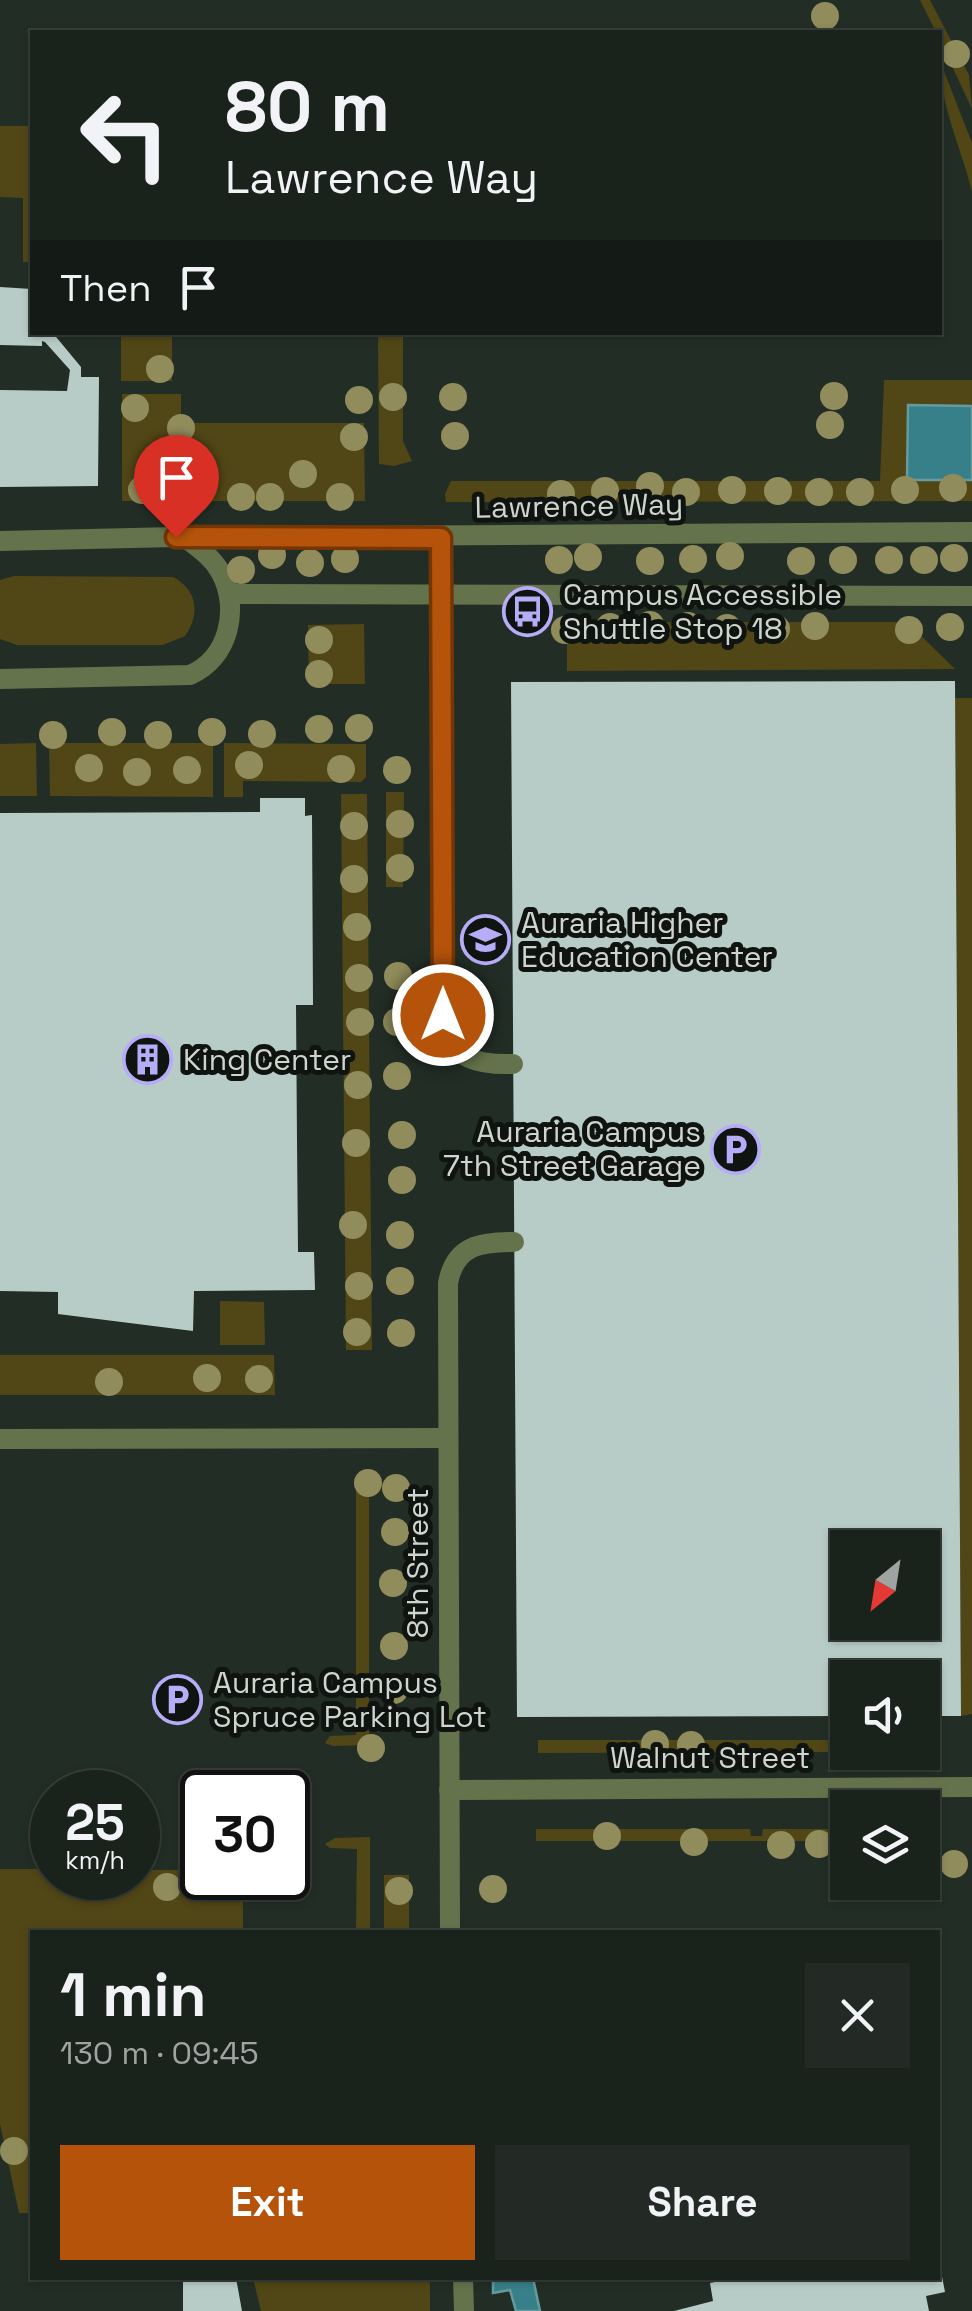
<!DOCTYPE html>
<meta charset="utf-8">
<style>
:root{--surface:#1a221c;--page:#232a25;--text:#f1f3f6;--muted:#9fa4a3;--line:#383f3b;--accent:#b45309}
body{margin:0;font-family:"Space Grotesk",sans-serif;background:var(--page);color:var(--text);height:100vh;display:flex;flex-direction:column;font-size:38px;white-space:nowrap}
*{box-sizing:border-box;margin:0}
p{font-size:32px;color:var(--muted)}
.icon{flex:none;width:55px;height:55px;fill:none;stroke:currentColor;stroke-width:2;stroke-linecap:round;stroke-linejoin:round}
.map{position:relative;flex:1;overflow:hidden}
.drawer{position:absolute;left:30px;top:1930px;width:910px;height:350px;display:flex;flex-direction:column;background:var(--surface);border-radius:0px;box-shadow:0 2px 8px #0004,0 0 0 2px var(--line)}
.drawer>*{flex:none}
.banner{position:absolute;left:30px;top:30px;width:912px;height:305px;border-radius:0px;box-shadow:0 2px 8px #0004,0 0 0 2px var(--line);background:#1a221c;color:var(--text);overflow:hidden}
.needle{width:65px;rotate:210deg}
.buttons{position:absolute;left:830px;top:1530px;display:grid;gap:20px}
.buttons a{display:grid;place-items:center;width:110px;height:110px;border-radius:0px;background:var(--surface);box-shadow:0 2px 8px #0004,0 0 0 2px var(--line);font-size:50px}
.speed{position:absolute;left:30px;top:1770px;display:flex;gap:20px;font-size:50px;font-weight:700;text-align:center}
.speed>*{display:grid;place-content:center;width:130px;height:130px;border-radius:50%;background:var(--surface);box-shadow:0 2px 8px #0004,0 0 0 2px var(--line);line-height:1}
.speed small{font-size:25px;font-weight:400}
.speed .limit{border:5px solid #111;border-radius:15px;background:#fff;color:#111}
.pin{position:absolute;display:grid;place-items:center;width:85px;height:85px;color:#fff;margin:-102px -42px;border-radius:50% 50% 50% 0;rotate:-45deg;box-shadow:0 0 10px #0007}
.pin .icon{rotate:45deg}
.me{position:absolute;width:110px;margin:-55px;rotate:0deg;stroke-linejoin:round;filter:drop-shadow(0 0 8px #0008)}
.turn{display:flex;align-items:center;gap:35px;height:210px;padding:0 30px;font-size:45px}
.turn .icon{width:130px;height:130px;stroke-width:2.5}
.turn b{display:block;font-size:70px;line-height:85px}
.then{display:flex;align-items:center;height:95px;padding:0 30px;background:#0003;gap:20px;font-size:38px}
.round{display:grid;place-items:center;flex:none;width:105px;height:105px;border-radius:0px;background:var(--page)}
.head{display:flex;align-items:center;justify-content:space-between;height:170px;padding:0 30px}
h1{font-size:60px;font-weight:800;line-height:75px}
.primary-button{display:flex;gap:20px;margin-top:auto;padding:20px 30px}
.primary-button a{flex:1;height:115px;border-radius:0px;background:var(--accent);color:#fff;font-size:40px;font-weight:800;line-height:115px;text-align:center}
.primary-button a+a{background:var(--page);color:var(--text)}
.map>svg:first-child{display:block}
</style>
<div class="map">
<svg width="972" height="2311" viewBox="0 0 972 2311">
<rect width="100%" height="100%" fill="#222e25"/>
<g fill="#514616">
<path d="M920 0H930L969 75 972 109 940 40V32H936Z"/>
<path d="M940 61 972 143V192C962 149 940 106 940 61Z"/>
<path d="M0 126H32V262H23V198L0 197Z"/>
<rect x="121" y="333" width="51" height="48"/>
<path d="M378 333H403V441L412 461 394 466 379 464Z"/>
<path d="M884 380H972V501L446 502 445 494 451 481H880Z"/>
<path d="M122 394H181V423H364L365 501H122Z"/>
<path d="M14 576 173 577C198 590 200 615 185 636L163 645H17L0 639V580Z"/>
<path d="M567 622H907L955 669 567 671Z"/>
<path d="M364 624 365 684H309L308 625Z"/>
<path d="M955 698H972V1714L961 1716Z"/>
<path d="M36 743 37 796H0V744Z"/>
<path d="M49 743H213V797L50 796Z"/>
<path d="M224 743 366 744V777L361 782 243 781V797H224Z"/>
<path d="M386 792H404L403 887H386Z"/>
<path d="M341 794H367L372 1350H346Z"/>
<path d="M220 1301 264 1302 265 1345H220Z"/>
<path d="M0 1355H274L275 1395H0Z"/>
<path d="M369 1487V1745L333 1746 325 1743 330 1736 356 1735V1488Z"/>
<path d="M538 1740H847L848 1752 538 1753Z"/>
<path d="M536 1829H750L751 1836H762L763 1829H847L848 1841H536Z"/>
<path d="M370 1837V1932H356L357 1849 330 1848 325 1844 335 1838Z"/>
<path d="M0 1869H52V1878H138V1870H202V1878H243V1932H32V2213H19L0 2124Z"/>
<rect x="384" y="1875" width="25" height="57"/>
<path d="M253 2278H430V2311H261Z"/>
</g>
<g fill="#388089" stroke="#659a9e" stroke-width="2.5">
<path d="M908 405 972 406V480H907Z"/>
<path d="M493 2278H533L540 2311H516L510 2290 493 2293Z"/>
</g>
<g fill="#b8ccc7" fill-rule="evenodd">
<path d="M0 287 32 289V332H52L81 367V377H99L98 486 0 487V390L67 391 70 370 45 342 42 341V346L0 345Z"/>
<path d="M955 681 961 1716H922V1678H848V1716L517 1717 511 682ZM848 1548H922V1622H848Z"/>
<path d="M260 798H305V816L312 815 313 1005H296L297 1142 298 1252H314L315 1290 194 1291 193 1331 58 1314V1292L0 1291V813L260 812Z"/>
<path d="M939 2261 945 2292 926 2296 929 2311H674L713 2301 710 2283 736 2278H938Z"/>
<path d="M183 2278H236L242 2311H183Z"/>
</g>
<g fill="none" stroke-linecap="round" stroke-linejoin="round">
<path stroke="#65734c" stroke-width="20" d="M463 2278 464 2311"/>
<g stroke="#65734c" stroke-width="20">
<path d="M441 538 443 1024C453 1060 479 1065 513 1064"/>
<path d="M0 541 176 537 972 532"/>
<path d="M229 594 972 596"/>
<path d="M0 679 190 675C229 658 240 609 221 573 213 558 200 549 187 539"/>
<path d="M0 1439 448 1438"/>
<path d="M449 1790 972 1787"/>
<path d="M450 1932 448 1283C455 1245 481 1242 514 1242"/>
</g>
</g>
<g fill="#918c5b">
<circle cx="825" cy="16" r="14"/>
<circle cx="956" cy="54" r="14"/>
<circle cx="160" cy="369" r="14"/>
<circle cx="834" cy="396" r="14"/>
<circle cx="393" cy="397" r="14"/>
<circle cx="453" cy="397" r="14"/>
<circle cx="359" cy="400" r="14"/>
<circle cx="135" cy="408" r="14"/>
<circle cx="830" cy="425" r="14"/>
<circle cx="181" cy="428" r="14"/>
<circle cx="455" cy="436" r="14"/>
<circle cx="354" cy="437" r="14"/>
<circle cx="303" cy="474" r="14"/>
<circle cx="650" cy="486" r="14"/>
<circle cx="953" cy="488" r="14"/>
<circle cx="142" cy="490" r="14"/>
<circle cx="732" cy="490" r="14"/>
<circle cx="905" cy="490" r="14"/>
<circle cx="605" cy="491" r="14"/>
<circle cx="778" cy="491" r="14"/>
<circle cx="686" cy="492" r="14"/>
<circle cx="819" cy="492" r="14"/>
<circle cx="860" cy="492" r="14"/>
<circle cx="561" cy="494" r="14"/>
<circle cx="190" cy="495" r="14"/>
<circle cx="241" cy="497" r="14"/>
<circle cx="270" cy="497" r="14"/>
<circle cx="340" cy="497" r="14"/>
<circle cx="272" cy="555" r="14"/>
<circle cx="730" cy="556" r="14"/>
<circle cx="588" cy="557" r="14"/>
<circle cx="954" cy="558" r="14"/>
<circle cx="345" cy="559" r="14"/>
<circle cx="693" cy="559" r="14"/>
<circle cx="559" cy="560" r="14"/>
<circle cx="843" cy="560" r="14"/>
<circle cx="889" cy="560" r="14"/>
<circle cx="924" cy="560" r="14"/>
<circle cx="650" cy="561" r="14"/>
<circle cx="801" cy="561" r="14"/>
<circle cx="310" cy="563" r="14"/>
<circle cx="241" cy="570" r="14"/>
<circle cx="650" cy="625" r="14"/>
<circle cx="688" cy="626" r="14"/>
<circle cx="815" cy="626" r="14"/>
<circle cx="610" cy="627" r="14"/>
<circle cx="950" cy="627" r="14"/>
<circle cx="727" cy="628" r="14"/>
<circle cx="776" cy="629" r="14"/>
<circle cx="565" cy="630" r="14"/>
<circle cx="909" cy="630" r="14"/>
<circle cx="319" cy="640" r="14"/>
<circle cx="319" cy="674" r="14"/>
<circle cx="359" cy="728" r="14"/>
<circle cx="319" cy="729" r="14"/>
<circle cx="112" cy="732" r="14"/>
<circle cx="212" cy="732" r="14"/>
<circle cx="262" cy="734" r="14"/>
<circle cx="53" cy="735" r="14"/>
<circle cx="158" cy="735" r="14"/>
<circle cx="249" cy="765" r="14"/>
<circle cx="89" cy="768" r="14"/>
<circle cx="341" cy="769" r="14"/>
<circle cx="187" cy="770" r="14"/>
<circle cx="397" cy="770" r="14"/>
<circle cx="137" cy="772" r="14"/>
<circle cx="400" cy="824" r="14"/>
<circle cx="354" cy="826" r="14"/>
<circle cx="400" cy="868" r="14"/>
<circle cx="354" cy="879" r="14"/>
<circle cx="357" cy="927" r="14"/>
<circle cx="398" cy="976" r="14"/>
<circle cx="359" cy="978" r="14"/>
<circle cx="360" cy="1022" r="14"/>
<circle cx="397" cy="1022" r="14"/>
<circle cx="397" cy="1076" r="14"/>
<circle cx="358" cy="1085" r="14"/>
<circle cx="402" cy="1135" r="14"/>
<circle cx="356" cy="1143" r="14"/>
<circle cx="402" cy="1180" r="14"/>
<circle cx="353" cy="1225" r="14"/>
<circle cx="400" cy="1235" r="14"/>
<circle cx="400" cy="1281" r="14"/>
<circle cx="359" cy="1286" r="14"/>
<circle cx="357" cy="1332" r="14"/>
<circle cx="401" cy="1333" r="14"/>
<circle cx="207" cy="1378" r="14"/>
<circle cx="259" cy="1379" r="14"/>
<circle cx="109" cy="1382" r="14"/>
<circle cx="368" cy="1483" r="14"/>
<circle cx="396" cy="1488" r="14"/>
<circle cx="395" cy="1532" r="14"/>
<circle cx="393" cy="1583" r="14"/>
<circle cx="394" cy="1646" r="14"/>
<circle cx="394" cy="1690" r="14"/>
<circle cx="655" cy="1744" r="14"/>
<circle cx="691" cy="1745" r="14"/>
<circle cx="371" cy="1748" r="14"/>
<circle cx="607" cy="1836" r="14"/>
<circle cx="694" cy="1842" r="14"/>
<circle cx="819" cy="1844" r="14"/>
<circle cx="781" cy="1845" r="14"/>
<circle cx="954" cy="1864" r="14"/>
<circle cx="167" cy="1887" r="14"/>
<circle cx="493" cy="1889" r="14"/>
<circle cx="399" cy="1891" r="14"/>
<circle cx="14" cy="2151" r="14"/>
</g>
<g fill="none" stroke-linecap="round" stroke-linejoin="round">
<defs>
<path id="route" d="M176 537 441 538 443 1015"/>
</defs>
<use href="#route" stroke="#753606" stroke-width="25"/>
<use href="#route" stroke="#b45309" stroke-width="18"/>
</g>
<defs>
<symbol id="bus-ring" viewBox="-11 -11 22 22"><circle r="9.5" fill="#0f1410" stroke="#b6acf8" stroke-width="1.5"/><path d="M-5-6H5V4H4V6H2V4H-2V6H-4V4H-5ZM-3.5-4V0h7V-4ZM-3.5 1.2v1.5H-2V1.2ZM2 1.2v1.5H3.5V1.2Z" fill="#b6acf8"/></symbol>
<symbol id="university-ring" viewBox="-11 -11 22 22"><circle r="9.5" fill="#0f1410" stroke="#b6acf8" stroke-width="1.5"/><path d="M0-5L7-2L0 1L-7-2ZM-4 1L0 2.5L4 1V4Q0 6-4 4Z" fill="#b6acf8"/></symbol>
<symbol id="building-ring" viewBox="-11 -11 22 22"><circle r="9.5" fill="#0f1410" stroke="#b6acf8" stroke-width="1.5"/><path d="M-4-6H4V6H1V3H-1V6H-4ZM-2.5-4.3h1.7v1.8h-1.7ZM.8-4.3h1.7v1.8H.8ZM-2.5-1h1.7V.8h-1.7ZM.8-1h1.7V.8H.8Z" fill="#b6acf8"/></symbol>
<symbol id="parking-ring" viewBox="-11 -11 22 22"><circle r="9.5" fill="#0f1410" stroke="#b6acf8" stroke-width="1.5"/><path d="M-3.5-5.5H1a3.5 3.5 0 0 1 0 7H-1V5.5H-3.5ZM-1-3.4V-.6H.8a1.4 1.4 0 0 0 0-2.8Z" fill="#b6acf8"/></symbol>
</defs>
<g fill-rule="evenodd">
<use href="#bus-ring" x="500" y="584" width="55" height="55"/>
<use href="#university-ring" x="458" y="912" width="55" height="55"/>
<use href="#building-ring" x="120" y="1032" width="55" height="55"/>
<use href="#parking-ring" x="708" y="1122" width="55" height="55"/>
<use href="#parking-ring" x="150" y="1672" width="55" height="55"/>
</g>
<g text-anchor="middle" stroke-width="10" stroke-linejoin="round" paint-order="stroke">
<g font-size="30" fill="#ced5cf" stroke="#0f1410">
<text transform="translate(579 506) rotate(-1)" y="10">Lawrence Way</text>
<text transform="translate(418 1563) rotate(-90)" y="10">8th Street</text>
<text x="710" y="1768">Walnut Street</text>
</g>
<g font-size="30" fill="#ced5cf" stroke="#0f1410" text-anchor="start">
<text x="563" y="605">Campus Accessible<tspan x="563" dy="34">Shuttle Stop 18</tspan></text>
<text x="521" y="933">Auraria Higher<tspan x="521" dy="34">Education Center</tspan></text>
<text x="183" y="1070">King Center</text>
<text x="701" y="1142" text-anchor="end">Auraria Campus<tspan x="701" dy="34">7th Street Garage</tspan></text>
<text x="213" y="1693">Auraria Campus<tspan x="213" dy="34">Spruce Parking Lot</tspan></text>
</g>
</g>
</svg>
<div class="buttons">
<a><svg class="needle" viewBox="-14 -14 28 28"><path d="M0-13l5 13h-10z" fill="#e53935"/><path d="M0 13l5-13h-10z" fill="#9fa4a3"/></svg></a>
<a><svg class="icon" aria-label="sound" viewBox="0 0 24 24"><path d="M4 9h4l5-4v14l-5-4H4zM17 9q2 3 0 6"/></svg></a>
<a><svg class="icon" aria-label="layers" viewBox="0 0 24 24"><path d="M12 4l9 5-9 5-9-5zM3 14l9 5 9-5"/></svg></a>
</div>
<div class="speed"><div>25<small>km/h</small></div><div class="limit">30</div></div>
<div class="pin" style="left:176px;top:537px;background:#d93025"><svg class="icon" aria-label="arrive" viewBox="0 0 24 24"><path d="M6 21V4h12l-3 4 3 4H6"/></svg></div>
<svg class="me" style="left:443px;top:1015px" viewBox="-20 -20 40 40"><circle r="17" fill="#b45309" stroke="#fff" stroke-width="3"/><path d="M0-11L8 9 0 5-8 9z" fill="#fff"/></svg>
<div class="banner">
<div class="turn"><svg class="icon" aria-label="left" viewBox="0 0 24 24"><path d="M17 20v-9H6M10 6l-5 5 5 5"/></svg><div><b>80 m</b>Lawrence Way</div></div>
<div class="then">Then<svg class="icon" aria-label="arrive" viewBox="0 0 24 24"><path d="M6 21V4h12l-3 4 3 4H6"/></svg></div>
</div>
<section class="drawer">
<div class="head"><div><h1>1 min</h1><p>130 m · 09:45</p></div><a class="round"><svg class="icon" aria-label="close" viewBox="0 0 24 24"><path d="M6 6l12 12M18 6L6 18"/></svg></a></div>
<div class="primary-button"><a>Exit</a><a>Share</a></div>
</section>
</div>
